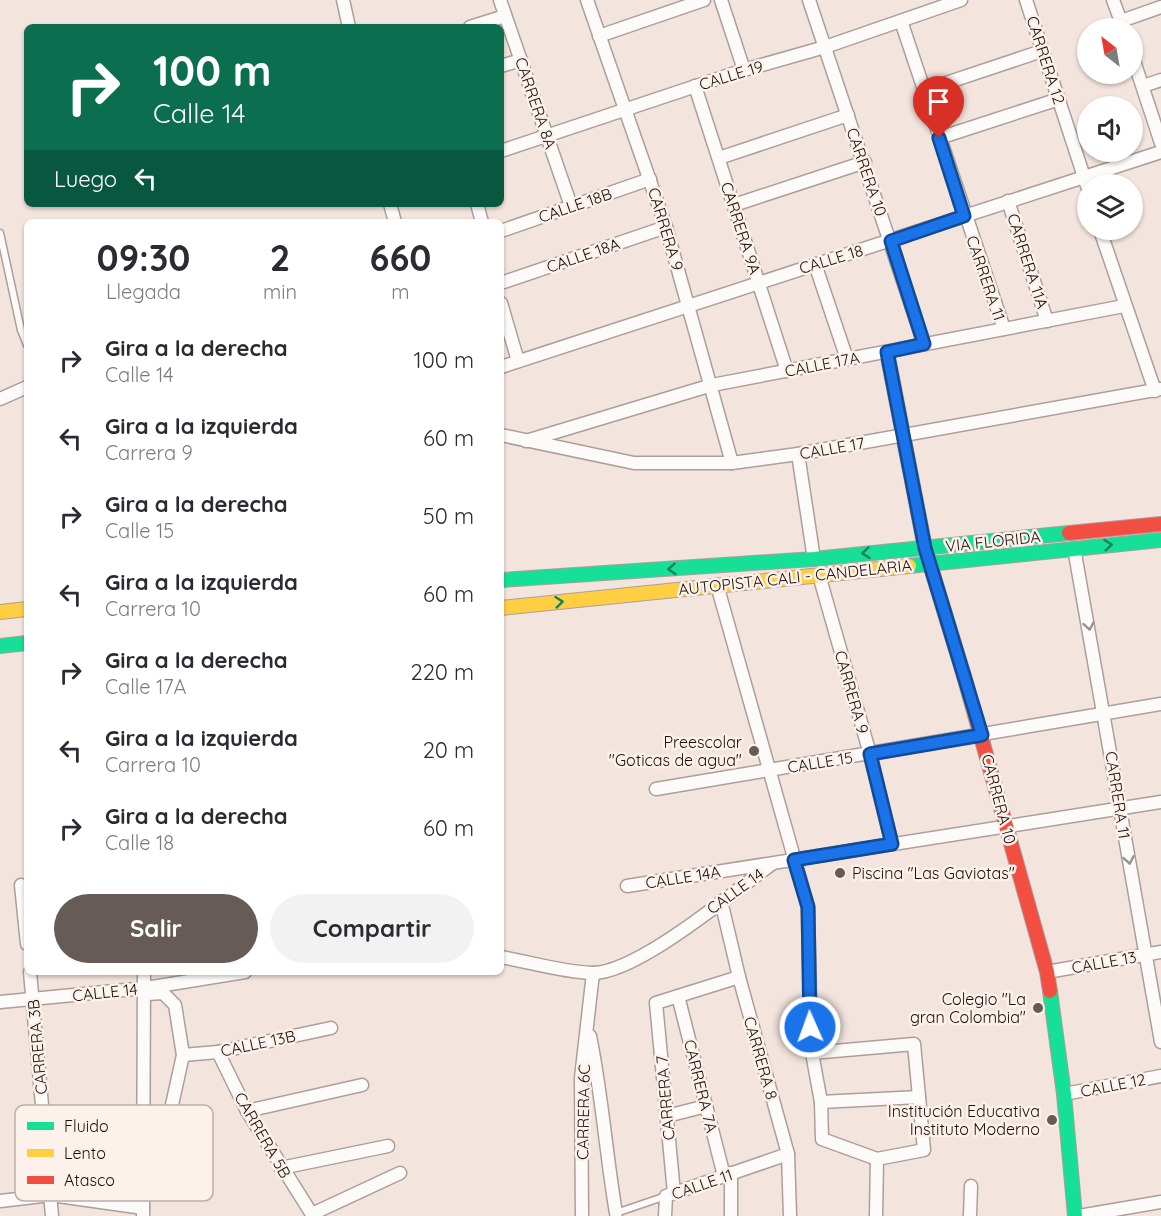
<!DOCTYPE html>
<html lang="es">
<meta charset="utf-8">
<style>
:root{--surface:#fff;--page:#f2f2f3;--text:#2b2b33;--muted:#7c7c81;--accent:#665b56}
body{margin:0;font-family:Quicksand,sans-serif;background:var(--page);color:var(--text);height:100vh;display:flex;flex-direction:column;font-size:22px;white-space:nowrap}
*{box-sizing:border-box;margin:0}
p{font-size:20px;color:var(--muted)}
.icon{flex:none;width:33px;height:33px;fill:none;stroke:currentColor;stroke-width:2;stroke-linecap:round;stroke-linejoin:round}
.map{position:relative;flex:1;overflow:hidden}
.panel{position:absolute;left:24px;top:219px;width:480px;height:756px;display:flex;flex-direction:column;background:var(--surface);border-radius:9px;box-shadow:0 2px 4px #0004}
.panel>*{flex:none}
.top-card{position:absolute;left:24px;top:24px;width:480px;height:183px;border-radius:9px;box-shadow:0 2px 4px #0004;background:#0b6e4f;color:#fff;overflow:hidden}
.needle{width:39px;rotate:329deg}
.buttons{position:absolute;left:1077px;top:18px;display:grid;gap:12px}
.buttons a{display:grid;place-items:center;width:66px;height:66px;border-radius:50%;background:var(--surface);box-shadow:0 2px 4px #0004;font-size:30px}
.pin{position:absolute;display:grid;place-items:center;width:51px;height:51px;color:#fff;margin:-62px -26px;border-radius:50% 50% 50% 0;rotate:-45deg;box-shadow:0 0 6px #0007}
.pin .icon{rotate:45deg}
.me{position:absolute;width:66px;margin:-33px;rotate:358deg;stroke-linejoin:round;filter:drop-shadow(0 0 4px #0008)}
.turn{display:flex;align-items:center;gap:21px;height:126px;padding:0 30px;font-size:27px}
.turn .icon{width:78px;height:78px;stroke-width:2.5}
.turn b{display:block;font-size:42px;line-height:51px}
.then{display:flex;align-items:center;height:57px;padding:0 30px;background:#0003;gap:12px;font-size:22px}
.eta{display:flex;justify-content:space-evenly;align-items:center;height:102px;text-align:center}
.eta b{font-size:36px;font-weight:700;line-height:42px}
.action{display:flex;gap:12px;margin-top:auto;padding:12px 30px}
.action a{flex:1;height:69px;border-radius:36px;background:var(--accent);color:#fff;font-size:24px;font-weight:700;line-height:69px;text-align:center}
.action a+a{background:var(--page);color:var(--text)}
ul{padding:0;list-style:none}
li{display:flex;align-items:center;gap:18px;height:78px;padding:0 30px}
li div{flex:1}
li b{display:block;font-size:22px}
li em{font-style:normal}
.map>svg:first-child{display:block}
</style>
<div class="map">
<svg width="1161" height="1216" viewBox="0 0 1161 1216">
<rect width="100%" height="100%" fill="#f3e4dd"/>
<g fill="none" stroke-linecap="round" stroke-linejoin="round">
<defs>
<g id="lane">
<path d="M0 233 21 330 27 345"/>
<path d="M616 1213 666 1196"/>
</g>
<g id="street">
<path d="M343 0 349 27"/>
<path d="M500 0 571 206"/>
<path d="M587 0 666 227 732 463"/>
<path d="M721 0 744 70"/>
<path d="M809 0 924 344"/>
<path d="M1026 0 1088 189"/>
<path d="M1113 0 1123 27"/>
<path d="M901 21 1004 329"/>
<path d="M1121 21 1161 7"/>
<path d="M470 27 505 16"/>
<path d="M599 36 704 0"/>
<path d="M1132 55 1161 143"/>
<path d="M501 66 521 60"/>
<path d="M695 86 787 371"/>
<path d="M1143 86 1161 80"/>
<path d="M925 90 1042 51"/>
<path d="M939 138 1059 99"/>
<path d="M501 151 744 70 825 47 961 0"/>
<path d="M719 158 848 115"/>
<path d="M1008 201 1047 321"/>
<path d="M390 204 395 222"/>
<path d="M477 204 482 222"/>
<path d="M734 205 865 162"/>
<path d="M1100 230 1155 391"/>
<path d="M501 231 650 179"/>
<path d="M815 264 847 359"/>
<path d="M501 283 666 227"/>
<path d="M501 303 518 361"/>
<path d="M501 367 1161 152"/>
<path d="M0 399 27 387"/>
<path d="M501 435 634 463H732L798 454 1161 389"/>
<path d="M526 441 712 385 1124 306"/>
<path d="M798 454 814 559"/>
<path d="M1074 548 1161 1042"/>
<path d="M819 575 870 754 892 844"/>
<path d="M717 585 808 907 811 1047 812 1053 821 1102 822 1139 877 1159 924 1150 914 1044 812 1053"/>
<path d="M656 789 1161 704"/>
<path d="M21 885 27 944"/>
<path d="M627 886 1161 802"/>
<path d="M721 901 739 977 788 1154 790 1216"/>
<path d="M501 957C530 962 562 972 592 973 637 974 733 892 772 864"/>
<path d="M30 972 52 1216"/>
<path d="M1047 972 1161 952"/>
<path d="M678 996 724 1176"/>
<path d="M0 1002 146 988 245 972"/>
<path d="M590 1036C602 1095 606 1154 616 1213"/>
<path d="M218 1052 247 1111 313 1216"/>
<path d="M183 1055 218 1052 331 1028"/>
<path d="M1064 1094 1161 1076"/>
<path d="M821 1102 919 1097"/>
<path d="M247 1111 362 1085"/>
<path d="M667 1116 706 1106"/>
<path d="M143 1162 158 1150 166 1132 183 1055 175 1005 163 993 147 994"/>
<path d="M281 1168 388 1146"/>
<path d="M674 1193 656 1003 739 977"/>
<path d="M0 1201 51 1195 143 1208"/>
<path d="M312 1214 400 1173"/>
<path d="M143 1216 144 972"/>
<path d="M582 1216 581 1078 593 973"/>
<path d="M665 1216 666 1196 788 1154"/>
<path d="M731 1216V1173"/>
<path d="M876 1216 877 1159"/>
<path d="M970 1216 971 1186"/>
<path d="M1079 1216 1161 1202"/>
</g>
<g id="fast">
<path d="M887 352 925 548 964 676"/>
<path d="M909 566 1161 540"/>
<path d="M501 580 814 559 1069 533"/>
<path d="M0 646 27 643"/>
<path d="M1050 991 1064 1094 1075 1216"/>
</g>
<g id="slow">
<path d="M501 608 909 566"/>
<path d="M0 612 27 609"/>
</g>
<g id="jam">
<path d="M1069 533 1161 524"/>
<path d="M964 676 1047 972 1050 991"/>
</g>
</defs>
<use href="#lane" stroke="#ab9f9a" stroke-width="9"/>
<use href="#street" stroke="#ab9f9a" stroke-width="15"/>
<use href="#fast" stroke="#ab9f9a" stroke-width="16"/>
<use href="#slow" stroke="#ab9f9a" stroke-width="16"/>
<use href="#jam" stroke="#ab9f9a" stroke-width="16"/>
<use href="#lane" stroke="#fdfbfa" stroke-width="6"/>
<use href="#street" stroke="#fdfbfa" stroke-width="12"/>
<use href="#fast" stroke="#16e098" stroke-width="14"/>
<use href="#slow" stroke="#ffcf43" stroke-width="14"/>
<use href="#jam" stroke="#f24e42" stroke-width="14"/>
</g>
<defs><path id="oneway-chevron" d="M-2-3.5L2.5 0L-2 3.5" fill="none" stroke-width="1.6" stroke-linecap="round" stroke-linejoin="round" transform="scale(1.5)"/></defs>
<g stroke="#188359">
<use href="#oneway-chevron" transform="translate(1108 545) rotate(-6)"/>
<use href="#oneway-chevron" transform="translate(866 553) rotate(174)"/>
<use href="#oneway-chevron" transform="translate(672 569) rotate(176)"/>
<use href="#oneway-chevron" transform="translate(559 602) rotate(-6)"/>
</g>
<g stroke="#97928f">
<use href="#oneway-chevron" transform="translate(1089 626) rotate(80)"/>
<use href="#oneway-chevron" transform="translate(1129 860) rotate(80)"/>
</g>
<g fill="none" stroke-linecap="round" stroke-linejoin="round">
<defs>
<path id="route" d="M810 1027 808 907 794 860 892 844 870 754 982 735 925 548 887 352 924 344 891 241 964 216 939 138"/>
</defs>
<use href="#route" stroke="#114b97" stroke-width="15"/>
<use href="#route" stroke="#1a73e8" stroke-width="10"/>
</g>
<g fill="#665b56" stroke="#fdf1ec" stroke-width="2">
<circle cx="754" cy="751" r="6"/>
<circle cx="840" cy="873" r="6"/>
<circle cx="1038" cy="1008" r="6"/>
<circle cx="1052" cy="1120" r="6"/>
</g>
<g text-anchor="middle" stroke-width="5" stroke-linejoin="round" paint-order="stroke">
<g font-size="16" fill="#1a110d" stroke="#fdf1ec">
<text transform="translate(1046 60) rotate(72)" y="6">CARRERA 12</text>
<text transform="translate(731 75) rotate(-17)" y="6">CALLE 19</text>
<text transform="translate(536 103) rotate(71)" y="6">CARRERA 8A</text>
<text transform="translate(867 172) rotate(71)" y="6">CARRERA 10</text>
<text transform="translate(575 205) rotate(-19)" y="6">CALLE 18B</text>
<text transform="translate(741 228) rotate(72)" y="6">CARRERA 9A</text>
<text transform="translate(666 229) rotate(73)" y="6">CARRERA 9</text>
<text transform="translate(583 255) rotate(-19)" y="6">CALLE 18A</text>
<text transform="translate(831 259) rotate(-17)" y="6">CALLE 18</text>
<text transform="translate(1028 261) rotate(72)" y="6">CARRERA 11A</text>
<text transform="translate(986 278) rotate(71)" y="6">CARRERA 11</text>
<text transform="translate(822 364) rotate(-11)" y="6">CALLE 17A</text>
<text transform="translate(832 448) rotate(-10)" y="6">CALLE 17</text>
<text transform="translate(993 541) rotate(-6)" y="6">VIA FLORIDA</text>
<text transform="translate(795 577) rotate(-6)" y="6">AUTOPISTA CALI - CANDELARIA</text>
<text transform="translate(852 692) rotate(74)" y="6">CARRERA 9</text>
<text transform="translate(820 762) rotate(-9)" y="6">CALLE 15</text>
<text transform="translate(1118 795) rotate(81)" y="6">CARRERA 11</text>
<text transform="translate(999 799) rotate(75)" y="6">CARRERA 10</text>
<text transform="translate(683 877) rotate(-9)" y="6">CALLE 14A</text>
<text transform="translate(735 891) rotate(-36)" y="6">CALLE 14</text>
<text transform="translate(1104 962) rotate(-10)" y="6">CALLE 13</text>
<text transform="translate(105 992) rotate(-6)" y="6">CALLE 14</text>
<text transform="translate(258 1043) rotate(-12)" y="6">CALLE 13B</text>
<text transform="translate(37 1047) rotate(-95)" y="6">CARRERA 3B</text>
<text transform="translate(761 1058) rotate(74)" y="6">CARRERA 8</text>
<text transform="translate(1113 1085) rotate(-11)" y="6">CALLE 12</text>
<text transform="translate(701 1086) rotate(76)" y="6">CARRERA 7A</text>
<text transform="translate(665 1098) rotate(-95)" y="6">CARRERA 7</text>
<text transform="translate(583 1112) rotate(-89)" y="6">CARRERA 6C</text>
<text transform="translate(263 1135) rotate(60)" y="6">CARRERA 5B</text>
<text transform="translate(702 1184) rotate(-19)" y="6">CALLE 11</text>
</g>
<g font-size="16" fill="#1a110d" stroke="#fdf1ec" text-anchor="end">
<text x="742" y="748">Preescolar<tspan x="742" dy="18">"Goticas de agua"</tspan></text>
<text x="852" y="879" text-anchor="start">Piscina "Las Gaviotas"</text>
<text x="1026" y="1005">Colegio "La<tspan x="1026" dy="18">gran Colombia"</tspan></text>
<text x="1040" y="1117">Institución Educativa<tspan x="1040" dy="18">Instituto Moderno</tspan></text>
</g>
</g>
<rect x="15" y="1105" width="198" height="96" rx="9" fill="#fdf1ec" stroke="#b9aea9" stroke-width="1.5"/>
<rect x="27" y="1122" width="27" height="8" fill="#16e098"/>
<rect x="27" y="1149" width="27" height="8" fill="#ffcf43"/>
<rect x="27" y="1176" width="27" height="8" fill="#f24e42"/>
<g font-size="16" fill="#1a110d">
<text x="64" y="1132">Fluido</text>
<text x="64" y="1159">Lento</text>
<text x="64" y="1186">Atasco</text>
</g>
</svg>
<div class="buttons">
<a><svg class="needle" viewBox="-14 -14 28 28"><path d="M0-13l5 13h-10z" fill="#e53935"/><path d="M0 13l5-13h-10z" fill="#7c7c81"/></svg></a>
<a><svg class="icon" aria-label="sound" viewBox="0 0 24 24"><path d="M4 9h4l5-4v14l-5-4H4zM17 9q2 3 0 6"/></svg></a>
<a><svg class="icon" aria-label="layers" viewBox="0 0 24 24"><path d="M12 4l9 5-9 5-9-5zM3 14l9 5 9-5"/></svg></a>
</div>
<div class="pin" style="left:939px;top:138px;background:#d93025"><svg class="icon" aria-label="arrive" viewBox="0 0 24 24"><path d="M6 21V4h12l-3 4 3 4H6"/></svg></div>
<svg class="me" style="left:810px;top:1027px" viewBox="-20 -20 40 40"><circle r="17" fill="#1a73e8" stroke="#fff" stroke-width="3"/><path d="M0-11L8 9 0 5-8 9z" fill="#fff"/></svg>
<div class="top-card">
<div class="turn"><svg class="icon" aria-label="right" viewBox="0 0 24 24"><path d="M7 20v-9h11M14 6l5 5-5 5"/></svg><div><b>100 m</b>Calle 14</div></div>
<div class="then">Luego<svg class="icon" aria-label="left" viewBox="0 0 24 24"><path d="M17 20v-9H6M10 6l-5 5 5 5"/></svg></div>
</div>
<section class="panel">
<div class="eta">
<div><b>09:30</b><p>Llegada</p></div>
<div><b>2</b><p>min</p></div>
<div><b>660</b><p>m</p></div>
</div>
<ul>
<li><svg class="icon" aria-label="right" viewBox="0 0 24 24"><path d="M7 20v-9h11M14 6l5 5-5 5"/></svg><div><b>Gira a la derecha</b><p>Calle 14</p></div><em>100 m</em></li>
<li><svg class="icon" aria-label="left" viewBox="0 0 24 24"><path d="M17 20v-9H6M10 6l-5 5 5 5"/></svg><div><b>Gira a la izquierda</b><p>Carrera 9</p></div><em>60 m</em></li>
<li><svg class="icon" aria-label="right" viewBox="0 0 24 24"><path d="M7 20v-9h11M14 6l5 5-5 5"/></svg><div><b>Gira a la derecha</b><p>Calle 15</p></div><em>50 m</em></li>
<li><svg class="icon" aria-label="left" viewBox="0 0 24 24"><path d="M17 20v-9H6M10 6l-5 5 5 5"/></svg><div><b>Gira a la izquierda</b><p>Carrera 10</p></div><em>60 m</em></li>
<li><svg class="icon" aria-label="right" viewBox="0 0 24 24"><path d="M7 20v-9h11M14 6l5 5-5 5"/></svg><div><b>Gira a la derecha</b><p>Calle 17A</p></div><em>220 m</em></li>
<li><svg class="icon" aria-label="left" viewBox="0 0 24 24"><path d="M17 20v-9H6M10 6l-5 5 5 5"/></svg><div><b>Gira a la izquierda</b><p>Carrera 10</p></div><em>20 m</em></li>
<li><svg class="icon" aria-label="right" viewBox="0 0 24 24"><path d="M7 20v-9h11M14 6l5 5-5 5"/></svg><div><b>Gira a la derecha</b><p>Calle 18</p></div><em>60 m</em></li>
</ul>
<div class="action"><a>Salir</a><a>Compartir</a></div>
</section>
</div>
